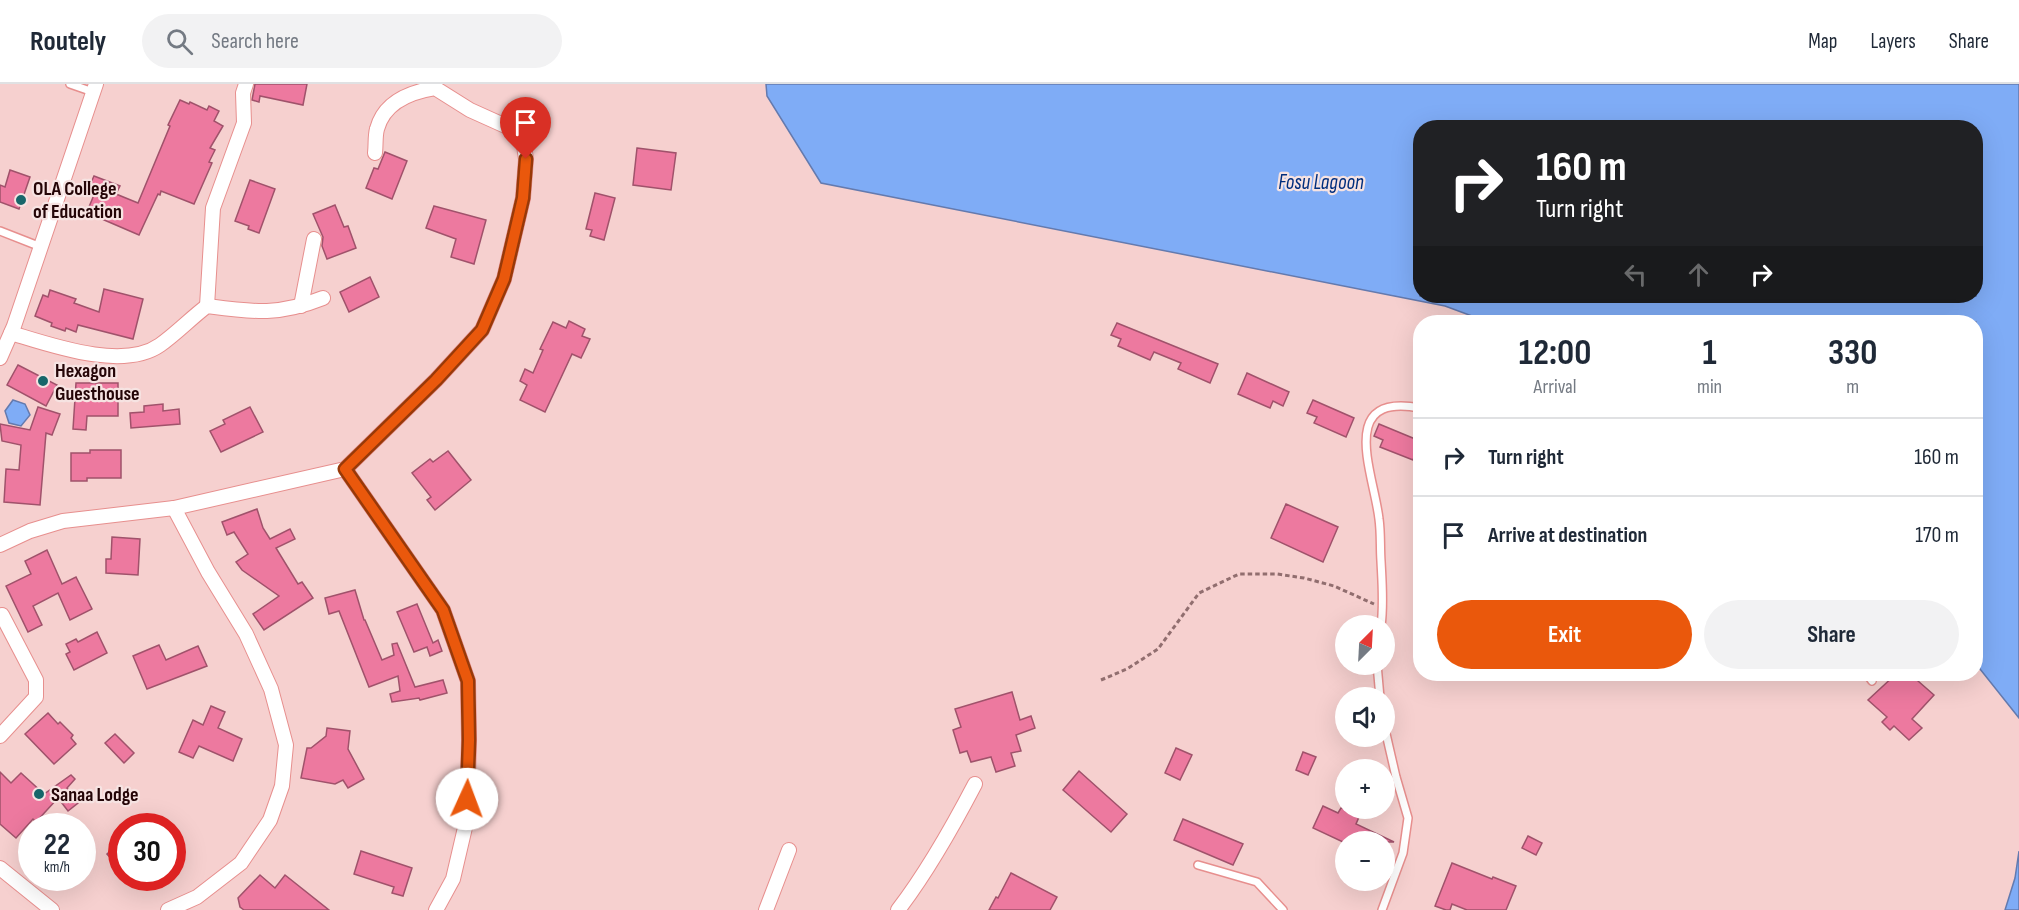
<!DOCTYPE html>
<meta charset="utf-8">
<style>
:root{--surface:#fff;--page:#f2f2f3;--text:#1f2937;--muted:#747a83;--line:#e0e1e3;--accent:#ea580c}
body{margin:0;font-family:"Sofia Sans Condensed",sans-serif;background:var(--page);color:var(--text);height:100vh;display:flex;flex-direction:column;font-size:22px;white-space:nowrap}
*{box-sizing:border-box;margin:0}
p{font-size:20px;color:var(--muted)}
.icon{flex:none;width:33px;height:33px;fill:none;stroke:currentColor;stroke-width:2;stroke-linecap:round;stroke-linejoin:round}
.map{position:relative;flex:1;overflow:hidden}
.drawer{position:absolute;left:1413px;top:231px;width:570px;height:366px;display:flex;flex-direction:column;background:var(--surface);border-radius:24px;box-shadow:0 6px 24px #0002}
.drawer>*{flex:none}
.guide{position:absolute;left:1413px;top:36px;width:570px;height:183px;border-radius:24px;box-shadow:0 6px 24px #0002;background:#202124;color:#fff;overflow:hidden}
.needle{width:39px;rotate:24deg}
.buttons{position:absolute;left:1335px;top:531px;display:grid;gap:12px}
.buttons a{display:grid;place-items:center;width:60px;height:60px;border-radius:50%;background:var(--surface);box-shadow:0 6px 24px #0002;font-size:30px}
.speed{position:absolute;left:18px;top:729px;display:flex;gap:12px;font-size:30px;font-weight:700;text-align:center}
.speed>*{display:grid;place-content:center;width:78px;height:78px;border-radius:50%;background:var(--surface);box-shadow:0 6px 24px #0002;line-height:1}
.speed small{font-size:15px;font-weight:400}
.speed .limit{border:9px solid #d22;background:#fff;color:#111}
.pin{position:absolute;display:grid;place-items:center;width:51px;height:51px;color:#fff;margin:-62px -26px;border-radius:50% 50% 50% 0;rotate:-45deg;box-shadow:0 0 6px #0007}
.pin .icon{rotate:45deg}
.me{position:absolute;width:66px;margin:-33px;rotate:2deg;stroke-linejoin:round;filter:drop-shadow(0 0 4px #0008)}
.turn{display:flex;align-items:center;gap:21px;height:126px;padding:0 24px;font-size:27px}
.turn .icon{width:78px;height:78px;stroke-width:2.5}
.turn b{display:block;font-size:42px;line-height:51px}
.lanes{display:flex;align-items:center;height:57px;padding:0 24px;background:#0003;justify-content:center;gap:30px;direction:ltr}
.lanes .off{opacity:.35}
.eta{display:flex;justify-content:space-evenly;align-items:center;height:102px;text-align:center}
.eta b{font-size:36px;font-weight:700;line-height:42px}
.primary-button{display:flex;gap:12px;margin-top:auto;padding:12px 24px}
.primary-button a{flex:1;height:69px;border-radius:36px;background:var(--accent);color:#fff;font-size:24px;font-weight:700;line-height:69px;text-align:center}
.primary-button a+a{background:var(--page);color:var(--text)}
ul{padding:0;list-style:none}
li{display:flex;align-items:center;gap:18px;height:78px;padding:0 24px;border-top:2px solid var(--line)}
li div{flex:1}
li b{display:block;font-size:22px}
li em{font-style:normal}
header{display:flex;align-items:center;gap:36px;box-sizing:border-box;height:84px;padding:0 30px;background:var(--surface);border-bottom:2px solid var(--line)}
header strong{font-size:28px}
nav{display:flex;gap:33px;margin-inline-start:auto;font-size:21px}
.search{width:420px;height:54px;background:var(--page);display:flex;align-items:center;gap:15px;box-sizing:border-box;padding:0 21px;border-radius:33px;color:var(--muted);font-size:22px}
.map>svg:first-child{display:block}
</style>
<header>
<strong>Routely</strong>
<div class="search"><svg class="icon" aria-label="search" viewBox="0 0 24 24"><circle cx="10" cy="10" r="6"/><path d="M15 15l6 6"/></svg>Search here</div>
<nav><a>Map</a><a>Layers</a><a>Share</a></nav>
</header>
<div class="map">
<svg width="2019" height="826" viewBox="0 0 2019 826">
<rect width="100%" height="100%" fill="#f6d0cf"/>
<g fill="#7facf6" stroke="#647aae" stroke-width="1.5" fill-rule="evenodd">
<path d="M766 0H2019V634L1976 580V238H1488L1445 222 821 99 767 12ZM1420 44H1976V212H1420Z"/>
<path d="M13 316 25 320 30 331 21 342 9 339 5 327Z"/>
<path d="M2019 767V826H2005L2015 794Z"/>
</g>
<g fill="#ed799f" stroke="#a0526b" stroke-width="1.5">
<path d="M255 0H307L303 21 260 12 259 18 252 16Z"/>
<path d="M180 16 189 20 190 18 207 26 209 22 219 27 214 37 223 42 210 64 215 66 209 78 212 79 194 120 161 107 160 111 158 110 139 151 95 132 97 127 89 123 96 106 89 103 94 92 120 102 116 110 138 119 170 42 168 41Z"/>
<path d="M637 64 676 69 671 106 633 101Z"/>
<path d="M385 68 407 77 392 115 366 104 374 84 378 85Z"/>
<path d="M10 86 30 93 19 125 0 118V101L5 103Z"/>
<path d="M250 96 275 105 259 149 248 145 249 142 235 137Z"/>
<path d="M595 109 615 114 604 156 590 152 592 146 586 145Z"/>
<path d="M335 121 344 143 348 142 356 164 327 175 322 162 323 153 313 130Z"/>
<path d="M434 122 486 136 474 180 451 173 456 155 426 144Z"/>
<path d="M370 193 379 213 349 228 340 208Z"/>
<path d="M104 205 143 215 133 255 78 241 76 248 66 244 65 247 51 242 52 239 35 232 43 211 48 213 50 206 76 215 74 219 99 228Z"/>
<path d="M569 237 585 245 582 252 590 255 581 274 572 270 545 328 520 316 527 301 520 297 525 285 533 289 543 266 540 265 553 238 566 244Z"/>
<path d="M1117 239 1218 280 1210 299 1178 285 1181 279 1154 268 1150 276 1118 262 1121 255 1111 251Z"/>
<path d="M18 281 57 301 46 322 7 301Z"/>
<path d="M1247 289 1289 308 1283 322 1273 317 1270 324 1238 310Z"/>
<path d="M76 299H118V332H87L86 346 73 345Z"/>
<path d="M1313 316 1354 334 1346 353 1314 339 1317 333 1307 329Z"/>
<path d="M163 320V327L179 325 180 340 131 344 130 329 144 328V322Z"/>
<path d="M38 323 60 330 52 351 46 349 40 421 4 418 6 385 19 386 21 361 2 357 0 340 30 346Z"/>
<path d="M250 323 263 348 221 368 210 347 225 340 223 336Z"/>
<path d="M1379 340 1420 357 1413 376 1380 363 1383 356 1374 352Z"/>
<path d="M90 366H121V394H87V397H71V369H90Z"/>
<path d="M448 367 471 396 435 426 427 416 431 413 412 389 430 375 433 378Z"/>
<path d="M1286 420 1338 443 1323 478 1271 454Z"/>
<path d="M257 425 263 444 270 455 290 445 295 455 276 464 298 500 302 498 313 514 264 546 253 530 279 512 242 486 236 478 248 470 234 448 227 451 222 438Z"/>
<path d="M112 453 140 455 138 491 106 489V475H111Z"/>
<path d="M47 466 62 500 76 493 92 525 70 536 58 509 33 522 42 541 28 548 6 502 31 490 25 477Z"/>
<path d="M355 506 364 536H365L382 576 394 571 392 560 397 559 415 603 443 596 447 609 420 616 419 614 392 618 390 610 400 607 398 592 369 603 339 527 329 530 325 514Z"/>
<path d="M417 520 433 559 438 556 442 567 430 572 427 563 414 568 397 528Z"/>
<path d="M97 548 107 569 74 586 66 570 70 568 66 560 76 555 78 558Z"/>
<path d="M159 561 166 576 198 562 207 582 147 605 133 572Z"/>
<path d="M1896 590H1910L1934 611 1912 635 1922 644 1909 656 1894 642 1890 646 1882 638 1887 633 1868 616Z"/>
<path d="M1012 608 1020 636 1031 632 1035 644 1016 651 1021 667 1011 669 1015 682 996 688 991 673 971 678 967 667 960 669 953 646 961 643 955 625Z"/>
<path d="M211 622 225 628 218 644 242 655 233 677 199 662 193 674 179 668 193 636 203 641Z"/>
<path d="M48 629 58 640 60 638 73 651 71 654 76 660 54 680 25 650Z"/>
<path d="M327 644 350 647 348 665 364 695 348 704 343 696 335 700 301 694 307 664H311L326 652Z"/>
<path d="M115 650 134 669 124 679 105 659Z"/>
<path d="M1176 664 1192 671 1180 696 1165 689Z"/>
<path d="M1303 668 1316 673 1308 691 1296 686Z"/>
<path d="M1079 687 1127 730 1111 748 1063 706Z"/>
<path d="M0 688 11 699 21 689 44 710 71 691 75 695 67 704 78 719 68 727 58 714 36 738 33 735 16 754 0 740Z"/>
<path d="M1323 722 1338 729 1341 724H1363L1356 740 1394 758H1343L1313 744Z"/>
<path d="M1183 735 1243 760 1233 781 1174 756Z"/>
<path d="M1528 752 1542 759 1536 771 1522 764Z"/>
<path d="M122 756V774L115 779 107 770Z"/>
<path d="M361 767 412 784 403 812 392 809 394 803 354 790Z"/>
<path d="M1452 779 1492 795 1493 793 1516 802 1506 826H1467L1452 820 1450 826H1446L1435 822Z"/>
<path d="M1011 789 1057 813 1050 826H989L996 813 998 814Z"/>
<path d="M260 791 275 804 285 791 329 826H244L240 823 238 814Z"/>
</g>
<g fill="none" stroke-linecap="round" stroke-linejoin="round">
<defs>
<g id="lane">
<path d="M70 0 93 8"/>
<path d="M0 147 41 163"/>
<path d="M1381 542C1384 520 1382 498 1381 477 1380 463 1381 449 1379 435 1374 390 1336 308 1420 324"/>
<path d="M1377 580 1380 614"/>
<path d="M1867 590 1872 597"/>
<path d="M1198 781 1257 798 1283 826"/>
<path d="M1382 826 1403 769 1408 734 1396 693 1384 641"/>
</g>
<g id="street">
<path d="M207 222 213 124 244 39 243 9 246 0"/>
<path d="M301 222 314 155"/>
<path d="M11 249C51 261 123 287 160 261 177 249 191 234 207 222 253 228 278 232 323 214"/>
<path d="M0 274 14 242 96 0"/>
<path d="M345 385 443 526 468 597 469 656 467 735 453 795 436 826"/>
<path d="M0 461 30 447 63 437 174 424 345 385 436 296 482 246 504 195 523 114 526 75 523 55 510 44 470 26 435 4C410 8 384 18 377 45 375 52 376 61 375 69"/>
<path d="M0 652 36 613V596L2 531"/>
<path d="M0 784 52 826"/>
<path d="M168 826 197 813 241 779 270 736 282 702 286 661 271 605 246 550 208 488 174 424"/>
<path d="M766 826 789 766"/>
<path d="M898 826C928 787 952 744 975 700"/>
</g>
</defs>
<use href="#lane" stroke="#e78f8e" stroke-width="10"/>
<use href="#street" stroke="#e78f8e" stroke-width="16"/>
<path stroke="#916e6f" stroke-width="3" stroke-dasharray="4.5 3" stroke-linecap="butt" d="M1101 596 1127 585 1158 565 1199 509 1239 490H1277L1304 494 1334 502 1374 520"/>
<use href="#lane" stroke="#fff" stroke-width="7"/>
<use href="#street" stroke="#fff" stroke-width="14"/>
</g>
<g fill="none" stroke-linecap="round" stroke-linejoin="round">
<defs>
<path id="route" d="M467 715 469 656 468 597 443 526 345 385 436 296 482 246 504 195 523 114 526 75"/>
</defs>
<use href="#route" stroke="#983908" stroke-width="15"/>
<use href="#route" stroke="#ea580c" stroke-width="10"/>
</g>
<g fill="#18666a" stroke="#f6e3e2" stroke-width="2">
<circle cx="21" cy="116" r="6"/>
<circle cx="43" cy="297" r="6"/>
<circle cx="39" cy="710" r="6"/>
</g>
<g text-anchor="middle" stroke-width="4.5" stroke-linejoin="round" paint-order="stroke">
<g font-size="20" font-weight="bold" fill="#240507" stroke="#f6e3e2" text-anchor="start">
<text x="33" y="111">OLA College<tspan x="33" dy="23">of Education</tspan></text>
<text x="55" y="293">Hexagon<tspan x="55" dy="23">Guesthouse</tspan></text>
<text x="51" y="717">Sanaa Lodge</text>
</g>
<g font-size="21" font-style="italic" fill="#002e7d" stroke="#f6e3e2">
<text x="1321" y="105">Fosu Lagoon</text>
</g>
</g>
</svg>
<div class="buttons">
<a><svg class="needle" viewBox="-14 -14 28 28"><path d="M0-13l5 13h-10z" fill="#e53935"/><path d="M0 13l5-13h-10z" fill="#747a83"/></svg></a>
<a><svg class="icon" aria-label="sound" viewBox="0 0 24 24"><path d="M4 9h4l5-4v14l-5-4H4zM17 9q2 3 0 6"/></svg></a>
<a>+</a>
<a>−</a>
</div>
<div class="speed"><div>22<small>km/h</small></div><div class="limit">30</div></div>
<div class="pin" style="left:526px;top:75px;background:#d93025"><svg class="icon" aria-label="arrive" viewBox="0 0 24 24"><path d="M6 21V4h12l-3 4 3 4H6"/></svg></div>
<svg class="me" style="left:467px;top:715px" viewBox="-20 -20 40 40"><circle r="19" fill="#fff"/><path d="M0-13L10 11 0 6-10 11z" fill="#ea580c"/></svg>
<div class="guide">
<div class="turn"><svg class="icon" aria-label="right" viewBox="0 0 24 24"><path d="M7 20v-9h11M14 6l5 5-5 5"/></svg><div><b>160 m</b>Turn right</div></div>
<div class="lanes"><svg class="icon off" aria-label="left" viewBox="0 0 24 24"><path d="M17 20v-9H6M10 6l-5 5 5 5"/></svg><svg class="icon off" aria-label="ahead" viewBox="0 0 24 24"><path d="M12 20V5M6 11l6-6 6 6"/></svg><svg class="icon" aria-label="right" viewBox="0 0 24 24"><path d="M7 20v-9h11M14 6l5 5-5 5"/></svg></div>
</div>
<section class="drawer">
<div class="eta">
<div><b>12:00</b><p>Arrival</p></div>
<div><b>1</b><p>min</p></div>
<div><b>330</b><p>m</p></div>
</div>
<ul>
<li><svg class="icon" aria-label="right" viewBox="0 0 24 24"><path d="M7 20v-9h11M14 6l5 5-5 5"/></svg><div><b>Turn right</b></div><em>160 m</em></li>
<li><svg class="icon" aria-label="arrive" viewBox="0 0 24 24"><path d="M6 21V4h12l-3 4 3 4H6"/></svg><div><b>Arrive at destination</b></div><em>170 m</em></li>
</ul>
<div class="primary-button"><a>Exit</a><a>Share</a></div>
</section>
</div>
